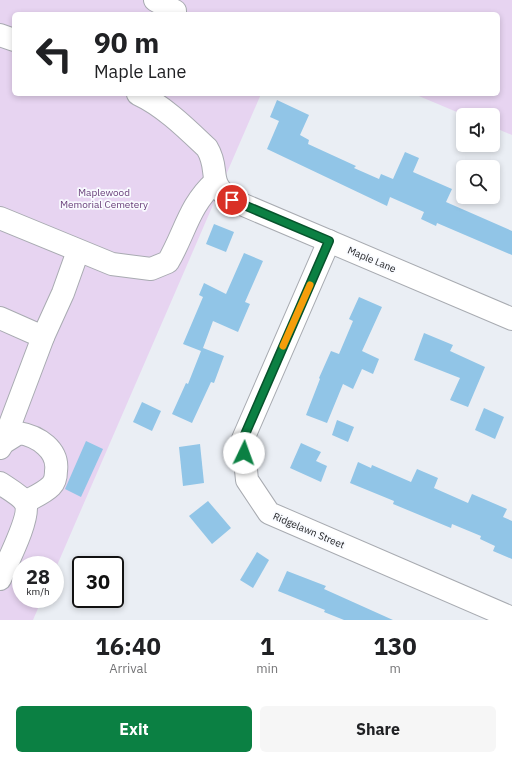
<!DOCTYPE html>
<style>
:root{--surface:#fff;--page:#f6f6f6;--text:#202124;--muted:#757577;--accent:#0b8043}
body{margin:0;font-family:"IBM Plex Sans",sans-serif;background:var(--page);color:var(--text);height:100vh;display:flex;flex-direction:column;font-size:15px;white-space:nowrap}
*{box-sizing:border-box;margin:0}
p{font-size:13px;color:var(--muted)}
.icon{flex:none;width:22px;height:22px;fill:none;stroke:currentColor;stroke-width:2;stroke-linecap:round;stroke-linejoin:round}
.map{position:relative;height:620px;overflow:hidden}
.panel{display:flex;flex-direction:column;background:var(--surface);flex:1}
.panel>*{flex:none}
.top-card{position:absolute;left:12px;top:12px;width:488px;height:84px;border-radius:6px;box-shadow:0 2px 6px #0003;background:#fff;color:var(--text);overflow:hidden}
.tools{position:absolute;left:456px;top:108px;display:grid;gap:8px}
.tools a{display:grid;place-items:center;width:44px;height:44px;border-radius:6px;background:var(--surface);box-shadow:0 2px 6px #0003;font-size:20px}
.speed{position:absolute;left:12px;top:556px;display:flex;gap:8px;font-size:20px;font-weight:700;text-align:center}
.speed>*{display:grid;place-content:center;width:52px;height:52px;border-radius:50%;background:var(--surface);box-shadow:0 2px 6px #0003;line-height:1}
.speed small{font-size:10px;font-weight:400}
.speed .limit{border:2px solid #111;border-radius:6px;background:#fff;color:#111}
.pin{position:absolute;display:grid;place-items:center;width:34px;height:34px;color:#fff;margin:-17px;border:2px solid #fff;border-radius:50%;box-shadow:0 1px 4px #0007}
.me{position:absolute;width:44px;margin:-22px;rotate:3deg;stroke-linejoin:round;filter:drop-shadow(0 0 3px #0008)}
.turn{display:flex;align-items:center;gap:14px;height:84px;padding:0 16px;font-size:18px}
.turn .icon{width:52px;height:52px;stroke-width:2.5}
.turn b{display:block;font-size:28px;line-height:34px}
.eta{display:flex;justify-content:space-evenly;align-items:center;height:68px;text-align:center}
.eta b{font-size:24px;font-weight:800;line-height:28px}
.button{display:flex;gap:8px;margin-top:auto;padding:8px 16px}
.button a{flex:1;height:46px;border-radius:6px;background:var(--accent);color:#fff;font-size:16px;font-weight:800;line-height:46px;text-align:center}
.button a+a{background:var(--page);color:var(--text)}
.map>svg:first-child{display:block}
</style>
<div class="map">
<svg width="512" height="620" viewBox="0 0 512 620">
<rect width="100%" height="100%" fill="#eaeef4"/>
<path fill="#e7d4f1" d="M0 0H512V135L493 127V115H464L414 94H498V14H14V94H261L55 570V565H21V599H42L33 620H0Z"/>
<g fill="#91c5e7">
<path d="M277 100 309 115 300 135 309 140 308 144 356 166 354 168 379 179 381 174 393 179 405 152 419 158 413 172 452 189 446 202 512 231V255L437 223 436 226 421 219 424 212 390 197 387 206 267 149 279 121 270 117Z"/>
<path d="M214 224 234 232 226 252 206 244Z"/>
<path d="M244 253 263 261 245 302 250 304 238 332 213 321 203 348 224 356 214 383 211 382 192 423 172 414 186 383 188 384 201 351 183 344 203 297 199 295 204 283 226 294Z"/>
<path d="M359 297 382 307 362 351 379 359 373 374 362 369 353 389 343 384 327 423 306 415 320 379 319 378 331 351 339 354 353 321 349 319Z"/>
<path d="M424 333 453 345 450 351 485 367 468 407 450 400 460 378 414 360Z"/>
<path d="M142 402 161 411 152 431 133 422Z"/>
<path d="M484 408 504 417 495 439 475 430Z"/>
<path d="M337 420 354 427 348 442 332 435Z"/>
<path d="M86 441 103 449 81 497 65 489Z"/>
<path d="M301 443 321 452 316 461 327 466 321 482 290 468Z"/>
<path d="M200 444 204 483 183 486 179 447Z"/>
<path d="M358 462 371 468 372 465 411 482 417 469 438 478 434 488 468 503 472 494 507 509 503 517 512 521V559L493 551 495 546 480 539 481 536 452 524 451 528 393 504 394 501 350 483Z"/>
<path d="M208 501 231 528 212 544 189 516Z"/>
<path d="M257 552 269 560 253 588 240 580Z"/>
<path d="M287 571 326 586 324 589 393 620H344L324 612 325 610 278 591Z"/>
</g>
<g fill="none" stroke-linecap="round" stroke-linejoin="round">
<defs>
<g id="minor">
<path d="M155 0 175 11V14"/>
<path d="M0 35 14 40"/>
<path d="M138 94C164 106 187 129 207 148 221 171 205 182 232 200L512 319"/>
<path d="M0 218 112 264 151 269 168 262C185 233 189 205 215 182"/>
<path d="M329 241 243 439 247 480 269 513 512 618"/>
<path d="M0 318 43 337 63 293 78 251"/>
<path d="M3 443 43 337"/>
<path d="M0 448 3 443 19 433C38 436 59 450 56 471 56 477 55 482 51 486 44 493 34 497 25 502"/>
<path d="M0 483C7 488 20 495 25 502 32 515 6 565 0 579"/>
</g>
</defs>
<use href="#minor" stroke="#a8abb1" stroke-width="24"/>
<use href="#minor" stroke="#fff" stroke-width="22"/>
</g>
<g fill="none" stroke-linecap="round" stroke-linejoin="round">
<defs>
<path id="route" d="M232 200 329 241 243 439 244 453"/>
</defs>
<use href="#route" stroke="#07532c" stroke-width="10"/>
<use href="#route" stroke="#0b8043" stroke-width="7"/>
<path stroke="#f59e0b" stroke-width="7" d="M283 346 310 285"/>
</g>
<g text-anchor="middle" stroke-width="3.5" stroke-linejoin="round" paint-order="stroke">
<g font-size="10" fill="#6a417b" stroke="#f9fbff">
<text x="104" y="196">Maplewood<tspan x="104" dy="12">Memorial Cemetery</tspan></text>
</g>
<g font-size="10" fill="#232427" stroke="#f9fbff">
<text transform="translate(372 259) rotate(23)" y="4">Maple Lane</text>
<text transform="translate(309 530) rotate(23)" y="4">Ridgelawn Street</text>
</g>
</g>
</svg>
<div class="tools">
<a><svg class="icon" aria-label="sound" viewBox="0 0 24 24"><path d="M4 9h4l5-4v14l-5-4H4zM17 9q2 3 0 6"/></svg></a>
<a><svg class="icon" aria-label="search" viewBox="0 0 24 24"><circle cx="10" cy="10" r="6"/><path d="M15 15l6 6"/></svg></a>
</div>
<div class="speed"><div>28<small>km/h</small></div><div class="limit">30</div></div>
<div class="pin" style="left:232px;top:200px;background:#d93025"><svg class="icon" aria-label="arrive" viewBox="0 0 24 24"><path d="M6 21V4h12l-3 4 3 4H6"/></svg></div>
<svg class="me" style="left:244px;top:453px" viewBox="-20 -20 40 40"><circle r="19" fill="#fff"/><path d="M0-13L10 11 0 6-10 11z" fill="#0b8043"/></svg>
<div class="top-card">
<div class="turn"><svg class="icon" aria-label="left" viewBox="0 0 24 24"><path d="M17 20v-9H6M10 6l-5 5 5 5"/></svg><div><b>90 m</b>Maple Lane</div></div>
</div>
</div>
<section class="panel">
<div class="eta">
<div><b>16:40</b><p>Arrival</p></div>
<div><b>1</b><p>min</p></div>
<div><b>130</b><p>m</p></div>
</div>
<div class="button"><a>Exit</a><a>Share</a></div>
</section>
